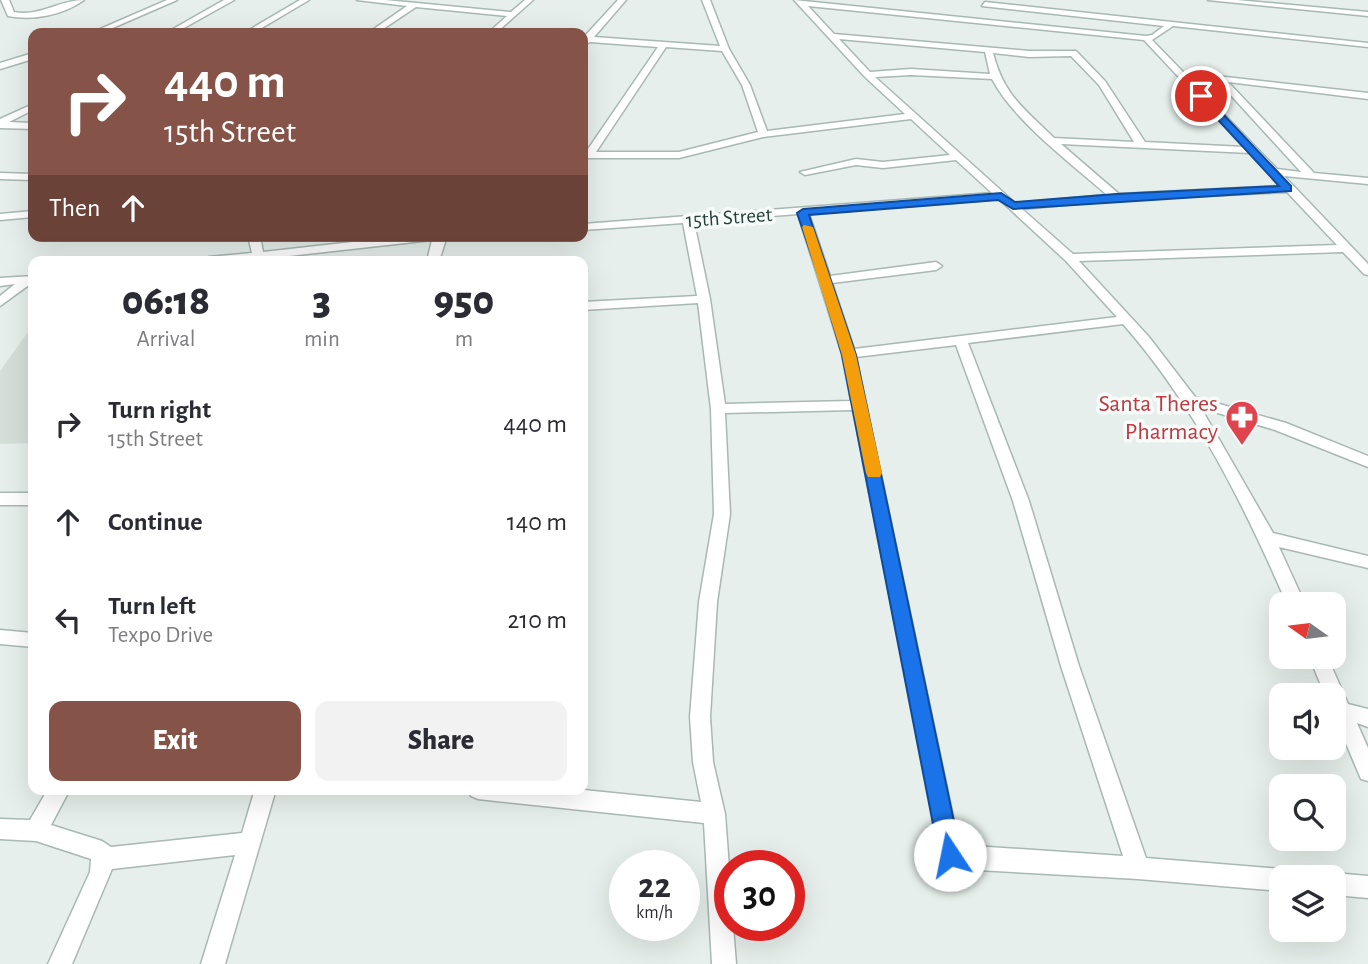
<!DOCTYPE html>
<style>
:root{--surface:#fff;--page:#f2f2f3;--text:#2b2b33;--muted:#7c7c81;--accent:#855347}
body{margin:0;font-family:"Alegreya Sans",sans-serif;background:var(--page);color:var(--text);height:100vh;display:flex;flex-direction:column;font-size:26px;white-space:nowrap}
*{box-sizing:border-box;margin:0}
p{font-size:23px;color:var(--muted)}
.icon{flex:none;width:38px;height:38px;fill:none;stroke:currentColor;stroke-width:2;stroke-linecap:round;stroke-linejoin:round}
.map{position:relative;flex:1;overflow:hidden}
.drawer{position:absolute;left:28px;top:256px;width:560px;height:539px;display:flex;flex-direction:column;background:var(--surface);border-radius:14px;box-shadow:0 7px 28px #0002}
.drawer>*{flex:none}
.hud{position:absolute;left:28px;top:28px;width:560px;height:214px;border-radius:14px;box-shadow:0 7px 28px #0002;background:#855347;color:#fff;overflow:hidden}
.needle{width:46px;rotate:284deg}
.buttons{position:absolute;left:1269px;top:592px;display:grid;gap:14px}
.buttons a{display:grid;place-items:center;width:77px;height:77px;border-radius:14px;background:var(--surface);box-shadow:0 7px 28px #0002;font-size:35px}
.speed{position:absolute;left:609px;top:850px;display:flex;gap:14px;font-size:35px;font-weight:700;text-align:center}
.speed>*{display:grid;place-content:center;width:91px;height:91px;border-radius:50%;background:var(--surface);box-shadow:0 7px 28px #0002;line-height:1}
.speed small{font-size:18px;font-weight:400}
.speed .limit{border:10px solid #d22;background:#fff;color:#111}
.pin{position:absolute;display:grid;place-items:center;width:60px;height:60px;color:#fff;margin:-30px;border:4px solid #fff;border-radius:50%;box-shadow:0 2px 7px #0007}
.me{position:absolute;width:77px;margin:-38px;rotate:349deg;stroke-linejoin:round;filter:drop-shadow(0 0 5px #0008)}
.turn{display:flex;align-items:center;gap:24px;height:147px;padding:0 21px;font-size:32px}
.turn .icon{width:91px;height:91px;stroke-width:2.5}
.turn b{display:block;font-size:49px;line-height:60px}
.then{display:flex;align-items:center;height:66px;padding:0 21px;background:#0003;gap:14px;font-size:26px}
.eta{display:flex;justify-content:space-evenly;align-items:center;height:119px;text-align:center}
.eta b{font-size:42px;font-weight:800;line-height:49px}
.action{display:flex;gap:14px;margin-top:auto;padding:14px 21px}
.action a{flex:1;height:80px;border-radius:14px;background:var(--accent);color:#fff;font-size:28px;font-weight:800;line-height:80px;text-align:center}
.action a+a{background:var(--page);color:var(--text)}
ul{padding:0;list-style:none}
li{display:flex;align-items:center;gap:21px;height:98px;padding:0 21px}
li div{flex:1}
li b{display:block;font-size:26px}
li em{font-style:normal}
.map>svg:first-child{display:block}
</style>
<div class="map">
<svg width="1368" height="964" viewBox="0 0 1368 964">
<rect width="100%" height="100%" fill="#e6efeb"/>
<path fill="#d4dfda" d="M33 325V443L0 444V371Z"/>
<g fill="none" stroke-linecap="round" stroke-linejoin="round">
<defs>
<g id="minor">
<path d="M1 0H9L14 12C40 17 59 0 84 0 63 15 33 21 8 16Z"/>
<path d="M167 0H177L101 33H91Z"/>
<path d="M224 0H234L175 33H166Z"/>
<path d="M300 0H309L253 33H244Z"/>
<path d="M357 0H385L511 12 525 0H533L496 33H488L507 16 416 7 377 33H368L407 6Z"/>
<path d="M618 0H626L594 37 720 46 702 0H710L729 49 750 85 767 131 905 114 865 77 794 0 1146 36 1152 35 1164 26 982 6 985 2 1368 43V47L1173 26 1152 40 1277 169 1301 172 1217 80V76L1368 93V99L1228 82 1314 173 1368 178V184L1284 176 1368 264V275L1364 274 1343 252 1079 261 1149 337 1195 397 1286 423 1368 456V467L1275 430 1201 408 1273 533 1368 556V568L1279 547 1305 604H1287C1244 505 1195 406 1123 324L968 343 1029 501 1079 666 1146 858 1281 869 1289 872 1291 877H1281V891L1138 879 977 870 942 863 853 410 725 413 730 514 717 602 710 717 713 762 725 814 730 881V926H733L736 964H712L704 823 478 799 471 796 468 789H574L701 802 693 762 690 717 699 602 714 514 711 409 698 303 583 310V302L697 296 683 223 583 230V224L992 193 956 160 883 168 856 165 805 175 800 172 856 159 883 162 950 155 911 119 763 137 679 158H583V152H586L658 47 590 42 583 46 584 37ZM808 6 1144 40 1244 147 1145 142 1105 81 1076 51H1029L834 34ZM839 39 985 52 990 74 911 69 870 72ZM666 47 722 51 742 85 758 132 679 152H596ZM993 53 1029 57 1071 56 1099 85 1134 142 1054 138C1024 108 1004 96 993 53ZM911 75 992 79C1014 121 1071 163 1107 195L1015 203 875 77ZM1061 144 1250 153 1281 186 1119 194ZM1287 192 1337 245 1073 254 1022 209 1116 200ZM999 199 1066 261 1117 317 854 349 832 283 936 270 942 266 936 262 830 276 809 214ZM798 214 842 354 851 401 725 404 710 299 694 222ZM956 345 1013 501 1061 666 1123 856 959 845 856 357Z"/>
<path d="M1208 0H1237L1368 12V16Z"/>
<path d="M33 53V59L0 69V63Z"/>
<path d="M33 104V110L9 122 33 123V129L0 128V119Z"/>
<path d="M0 173 33 174V180L0 179Z"/>
<path d="M33 211V217L0 220V214Z"/>
<path d="M248 236H260L263 252 406 236H447L439 261H427L432 240 244 261H203L209 257 252 253Z"/>
<path d="M33 276V282L0 306V296L15 284 0 286V278Z"/>
<rect x="0" y="493" width="33" height="12"/>
<path d="M0 630 33 633V647L0 644Z"/>
<path d="M1309 656H1327L1348 704 1368 709V727L1357 723 1368 748V781L1361 779 1334 715V695H1325Z"/>
<path d="M48 789H70L51 825 102 841 111 847 242 833 255 789H276L225 964H201L235 855 112 869 72 964H48L90 872 91 859 36 841 0 839V819L30 820Z"/>
<path d="M1334 873 1368 876V898L1334 895V877H1326Z"/>
</g>
</defs>
<use href="#minor" stroke="#a8b8b2" stroke-width="3"/>
<use href="#minor" fill="#fff" fill-rule="evenodd"/>
</g>
<path fill="#1a73e8" stroke="#114b97" stroke-width="2" d="M1198 94H1204L1291 186V191L1013 209 998 200 809 215 856 355 961 855 958 862 950 866 942 862 939 855 842 355 820 280 797 213 803 209 1001 193 1015 202 1116 194 1279 186 1198 98Z"/>
<path fill="#f59e0b" d="M804 225 813 227 856 355 882 473 880 477H868L866 473 842 355 802 227Z"/>
<defs>
<symbol id="pharmacy-pin" viewBox="-11 -11 22 30"><path d="M0 17L-7.5 6A9.5 9.5 0 1 1 7.5 6Z" fill="#e0444e" stroke="#f7fbf9"/><path d="M-2-6h4v4h4v4h-4v4h-4v-4h-4v-4h4Z" fill="#fff"/></symbol>
</defs>
<g fill-rule="evenodd">
<use href="#pharmacy-pin" x="1223" y="398" width="38" height="52"/>
</g>
<g text-anchor="middle" stroke-width="7" stroke-linejoin="round" paint-order="stroke">
<g font-size="21" fill="#24423a" stroke="#f7fbf9">
<text transform="translate(729 217) rotate(-4)" y="7">15th Street</text>
</g>
<g font-size="24" fill="#be3a42" stroke="#f7fbf9" text-anchor="end">
<text x="1218" y="411">Santa Theres<tspan x="1218" dy="28">Pharmacy</tspan></text>
</g>
</g>
</svg>
<div class="buttons">
<a><svg class="needle" viewBox="-14 -14 28 28"><path d="M0-13l5 13h-10z" fill="#e53935"/><path d="M0 13l5-13h-10z" fill="#7c7c81"/></svg></a>
<a><svg class="icon" aria-label="sound" viewBox="0 0 24 24"><path d="M4 9h4l5-4v14l-5-4H4zM17 9q2 3 0 6"/></svg></a>
<a><svg class="icon" aria-label="search" viewBox="0 0 24 24"><circle cx="10" cy="10" r="6"/><path d="M15 15l6 6"/></svg></a>
<a><svg class="icon" aria-label="layers" viewBox="0 0 24 24"><path d="M12 4l9 5-9 5-9-5zM3 14l9 5 9-5"/></svg></a>
</div>
<div class="speed"><div>22<small>km/h</small></div><div class="limit">30</div></div>
<div class="pin" style="left:1201px;top:96px;background:#d93025"><svg class="icon" aria-label="arrive" viewBox="0 0 24 24"><path d="M6 21V4h12l-3 4 3 4H6"/></svg></div>
<svg class="me" style="left:950px;top:855px" viewBox="-20 -20 40 40"><circle r="19" fill="#fff"/><path d="M0-13L10 11 0 6-10 11z" fill="#1a73e8"/></svg>
<div class="hud">
<div class="turn"><svg class="icon" aria-label="right" viewBox="0 0 24 24"><path d="M7 20v-9h11M14 6l5 5-5 5"/></svg><div><b>440 m</b>15th Street</div></div>
<div class="then">Then<svg class="icon" aria-label="ahead" viewBox="0 0 24 24"><path d="M12 20V5M6 11l6-6 6 6"/></svg></div>
</div>
<section class="drawer">
<div class="eta">
<div><b>06:18</b><p>Arrival</p></div>
<div><b>3</b><p>min</p></div>
<div><b>950</b><p>m</p></div>
</div>
<ul>
<li><svg class="icon" aria-label="right" viewBox="0 0 24 24"><path d="M7 20v-9h11M14 6l5 5-5 5"/></svg><div><b>Turn right</b><p>15th Street</p></div><em>440 m</em></li>
<li><svg class="icon" aria-label="ahead" viewBox="0 0 24 24"><path d="M12 20V5M6 11l6-6 6 6"/></svg><div><b>Continue</b></div><em>140 m</em></li>
<li><svg class="icon" aria-label="left" viewBox="0 0 24 24"><path d="M17 20v-9H6M10 6l-5 5 5 5"/></svg><div><b>Turn left</b><p>Texpo Drive</p></div><em>210 m</em></li>
</ul>
<div class="action"><a>Exit</a><a>Share</a></div>
</section>
</div>
